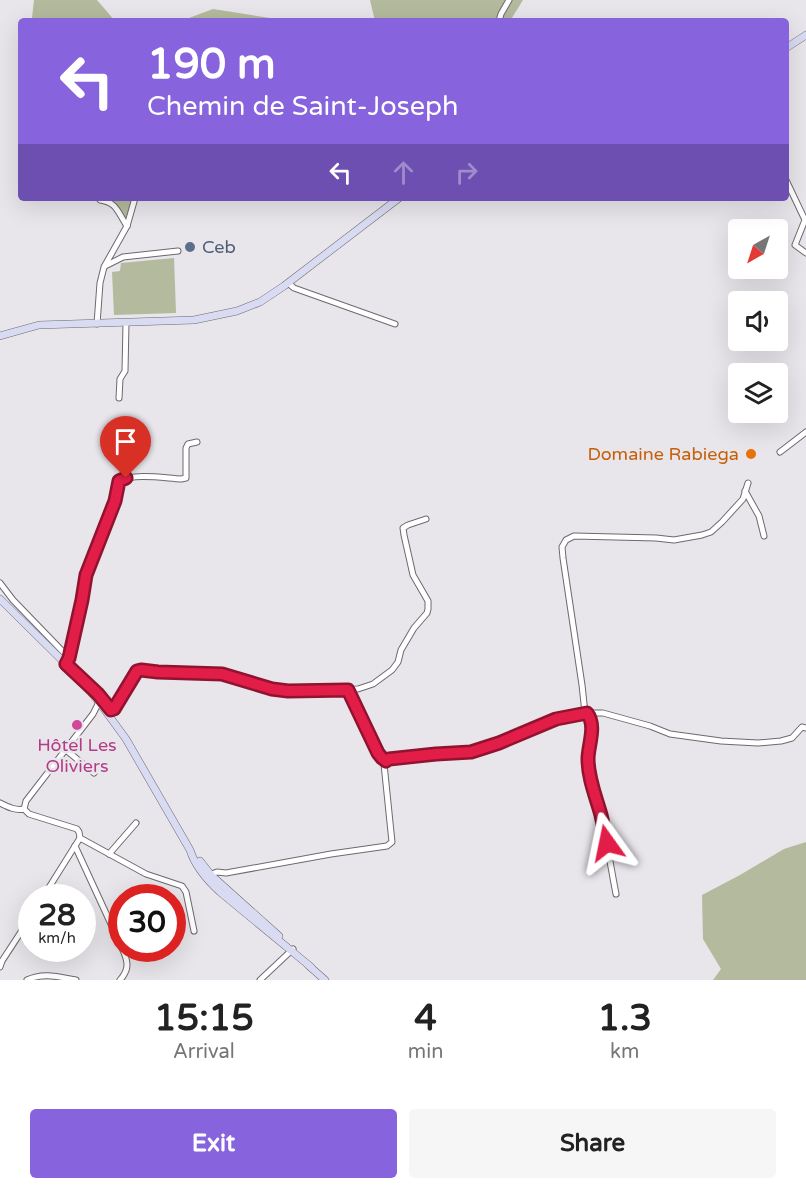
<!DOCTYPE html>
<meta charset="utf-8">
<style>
:root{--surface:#fff;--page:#f6f6f6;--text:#222;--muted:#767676;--accent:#8763dd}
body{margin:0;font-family:"Varela Round",sans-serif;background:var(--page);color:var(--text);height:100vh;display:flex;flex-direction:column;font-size:22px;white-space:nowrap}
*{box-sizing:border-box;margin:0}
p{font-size:20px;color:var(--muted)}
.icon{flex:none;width:33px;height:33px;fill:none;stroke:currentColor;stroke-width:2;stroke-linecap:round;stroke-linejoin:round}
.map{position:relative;height:980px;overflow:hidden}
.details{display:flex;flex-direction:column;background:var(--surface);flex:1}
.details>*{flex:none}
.top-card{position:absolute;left:18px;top:18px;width:771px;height:183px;border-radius:6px;box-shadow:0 6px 24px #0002;background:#8763dd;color:#fff;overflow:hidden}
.needle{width:39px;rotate:219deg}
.fabs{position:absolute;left:728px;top:219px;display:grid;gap:12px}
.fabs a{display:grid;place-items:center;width:60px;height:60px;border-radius:6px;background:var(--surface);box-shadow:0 6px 24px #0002;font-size:30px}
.speed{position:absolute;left:18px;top:884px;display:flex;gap:12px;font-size:30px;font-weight:700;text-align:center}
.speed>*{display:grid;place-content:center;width:78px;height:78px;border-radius:50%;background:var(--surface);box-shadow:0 6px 24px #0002;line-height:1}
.speed small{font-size:15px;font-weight:400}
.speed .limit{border:9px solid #d22;background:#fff;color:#111}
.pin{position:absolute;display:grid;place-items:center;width:51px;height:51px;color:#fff;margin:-62px -26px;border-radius:50% 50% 50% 0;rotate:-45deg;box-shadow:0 0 6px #0007}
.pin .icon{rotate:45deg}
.me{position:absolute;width:66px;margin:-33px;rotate:348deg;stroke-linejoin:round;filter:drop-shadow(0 0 4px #0008)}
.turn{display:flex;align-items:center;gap:21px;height:126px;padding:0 30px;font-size:27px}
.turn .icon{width:78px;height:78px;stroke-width:2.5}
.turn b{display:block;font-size:42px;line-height:51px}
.lanes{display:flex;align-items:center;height:57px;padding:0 30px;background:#0003;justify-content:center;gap:30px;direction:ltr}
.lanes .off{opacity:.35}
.eta{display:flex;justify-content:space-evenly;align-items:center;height:102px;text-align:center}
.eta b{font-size:36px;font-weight:700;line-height:42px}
.primary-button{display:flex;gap:12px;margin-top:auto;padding:12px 30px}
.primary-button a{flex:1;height:69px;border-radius:6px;background:var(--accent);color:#fff;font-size:24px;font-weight:700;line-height:69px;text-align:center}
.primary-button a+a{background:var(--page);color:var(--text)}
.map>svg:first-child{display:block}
</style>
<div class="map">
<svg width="806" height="980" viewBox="0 0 806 980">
<rect width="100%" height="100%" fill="#e8e5eb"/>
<g fill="#b4ba9d">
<path d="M34 0H97L115 21H33L32 18Z"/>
<path d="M370 0H523L510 21H375Z"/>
<path d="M213 9 289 21H181Z"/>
<path d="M103 198H133L126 222C120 211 118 201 103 198Z"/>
<path d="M174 258 176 313 114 315 112 272 120 271 121 263Z"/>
<path d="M806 842V980H713L721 969 703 939 702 895 740 875 784 849Z"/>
</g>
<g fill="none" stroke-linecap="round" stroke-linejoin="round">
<defs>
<g id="street">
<path d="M499 21 501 14 509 0"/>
<path d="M786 180 805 220 795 245 806 253"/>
<path d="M99 198 100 200C117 202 118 213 127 226"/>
<path d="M105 266 123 257 178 251"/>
<path d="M288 283 294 288 395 324"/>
<path d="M97 324 100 283 104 267 127 226 135 198"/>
<path d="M119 398 120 379 125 371 126 323"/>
<path d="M780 452 806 432"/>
<path d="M745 491 759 516 764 536"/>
<path d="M0 583 13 600 69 658"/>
<path d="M65 664 69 658 82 600 86 575 115 501 119 481C135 473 163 478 181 479L186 478V448L188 444 197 442"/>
<path d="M348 690 378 753 382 758 386 761"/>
<path d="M105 709 111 710 114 709 137 671 141 670 158 672 222 674 272 689 287 691 358 689 373 684 392 670 398 662 401 650 414 628 427 613 428 609V601L413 575 404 535 403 528 408 525 426 519"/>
<path d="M585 713 582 685 563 558 562 547 566 540 574 536 656 538 674 540 702 535 711 532 722 522 743 499 748 483"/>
<path d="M587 713C598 728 587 747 588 763 590 781 597 799 601 817 607 842 611 868 616 894"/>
<path d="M66 750 94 773"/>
<path d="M0 803C8 807 16 811 24 809L29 814 77 829 79 832 80 838 146 874 182 886 186 892 194 931"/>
<path d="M24 809 26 801 93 714 99 702H101"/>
<path d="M75 846 122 948"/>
<path d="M109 854 136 823"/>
<path d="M209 875 217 872 226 873 331 854 387 846 392 842 384 764 389 759 436 754 471 752 499 743 556 719 582 713H603L650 726 670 734 721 741 758 743 781 741 792 738 802 727 806 728"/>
<path d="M43 897 80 838"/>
<path d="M0 967 2 961 32 915"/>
<path d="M27 980C43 972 59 977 76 980"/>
<path d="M120 980C130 969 128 961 122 948"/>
<path d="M260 980 293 949"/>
</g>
<g id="secondary">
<path d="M786 48 806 35"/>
<path d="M0 336 39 325 194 320 237 311 260 302 284 286 399 198"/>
<path d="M0 599 79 677"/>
<path d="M76 674 99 702 126 739 190 850C195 866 208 881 220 892L311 967"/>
<path d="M200 861 211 875 279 936"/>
<path d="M308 965 325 980"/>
</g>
</defs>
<use href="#street" stroke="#6c6a6f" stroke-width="7"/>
<use href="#secondary" stroke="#6c6a6f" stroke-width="8"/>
<use href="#street" stroke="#fff" stroke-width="5"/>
<use href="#secondary" stroke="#d8dbf2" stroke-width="7"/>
</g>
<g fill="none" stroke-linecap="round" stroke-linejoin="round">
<defs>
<path id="route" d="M126 478 119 481 115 501 86 575 82 600 69 658 66 664 98 694 111 710 114 709 137 671 141 670 158 672 222 674 272 689 288 691 348 690 378 753 382 758 386 761 389 759 436 754 471 752 499 743 556 719 587 713C597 726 588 745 588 759 588 778 596 797 601 815 603 824 605 833 607 843"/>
</defs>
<use href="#route" stroke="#92132f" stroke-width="15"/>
<use href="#route" stroke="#e11d48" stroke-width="10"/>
</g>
<circle fill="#5c6f8a" stroke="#e8e5eb" stroke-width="2" cx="190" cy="247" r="6"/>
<circle fill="#e8710a" stroke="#e8e5eb" stroke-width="2" cx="751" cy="454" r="6"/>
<circle fill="#d1479c" stroke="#e8e5eb" stroke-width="2" cx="77" cy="725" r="6"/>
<g text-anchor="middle" stroke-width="5" stroke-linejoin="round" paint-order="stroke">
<g font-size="18" fill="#4e5e75" stroke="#e8e5eb" text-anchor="start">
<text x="202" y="253">Ceb</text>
</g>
<g font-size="18" fill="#c56008" stroke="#e8e5eb" text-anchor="end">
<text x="739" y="460">Domaine Rabiega</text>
</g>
<g font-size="18" fill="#b23c85" stroke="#e8e5eb">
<text x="77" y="751">Hôtel Les<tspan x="77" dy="21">Oliviers</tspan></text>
</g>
</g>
</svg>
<div class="fabs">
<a><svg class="needle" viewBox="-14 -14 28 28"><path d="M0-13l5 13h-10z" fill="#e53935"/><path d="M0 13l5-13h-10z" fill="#767676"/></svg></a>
<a><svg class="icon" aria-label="sound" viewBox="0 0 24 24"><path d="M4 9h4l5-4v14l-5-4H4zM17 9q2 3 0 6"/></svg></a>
<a><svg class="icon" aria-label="layers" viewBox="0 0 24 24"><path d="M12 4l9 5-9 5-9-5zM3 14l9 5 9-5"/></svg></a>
</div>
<div class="speed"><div>28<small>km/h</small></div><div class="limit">30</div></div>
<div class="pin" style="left:126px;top:478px;background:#d93025"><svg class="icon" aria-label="arrive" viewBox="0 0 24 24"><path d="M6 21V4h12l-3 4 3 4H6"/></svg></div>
<svg class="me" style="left:607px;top:843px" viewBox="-20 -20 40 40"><path d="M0-17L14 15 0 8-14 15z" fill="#e11d48" stroke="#fff" stroke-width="4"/></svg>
<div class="top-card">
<div class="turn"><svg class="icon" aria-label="left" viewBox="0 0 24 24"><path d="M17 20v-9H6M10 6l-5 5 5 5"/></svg><div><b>190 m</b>Chemin de Saint-Joseph</div></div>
<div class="lanes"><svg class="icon" aria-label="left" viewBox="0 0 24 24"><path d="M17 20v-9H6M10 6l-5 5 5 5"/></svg><svg class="icon off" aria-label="ahead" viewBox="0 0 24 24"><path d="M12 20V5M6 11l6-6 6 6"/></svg><svg class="icon off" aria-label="right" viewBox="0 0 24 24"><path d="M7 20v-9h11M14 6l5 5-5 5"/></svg></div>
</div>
</div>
<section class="details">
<div class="eta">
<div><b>15:15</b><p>Arrival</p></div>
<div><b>4</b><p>min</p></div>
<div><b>1.3</b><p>km</p></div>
</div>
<div class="primary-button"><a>Exit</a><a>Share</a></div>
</section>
